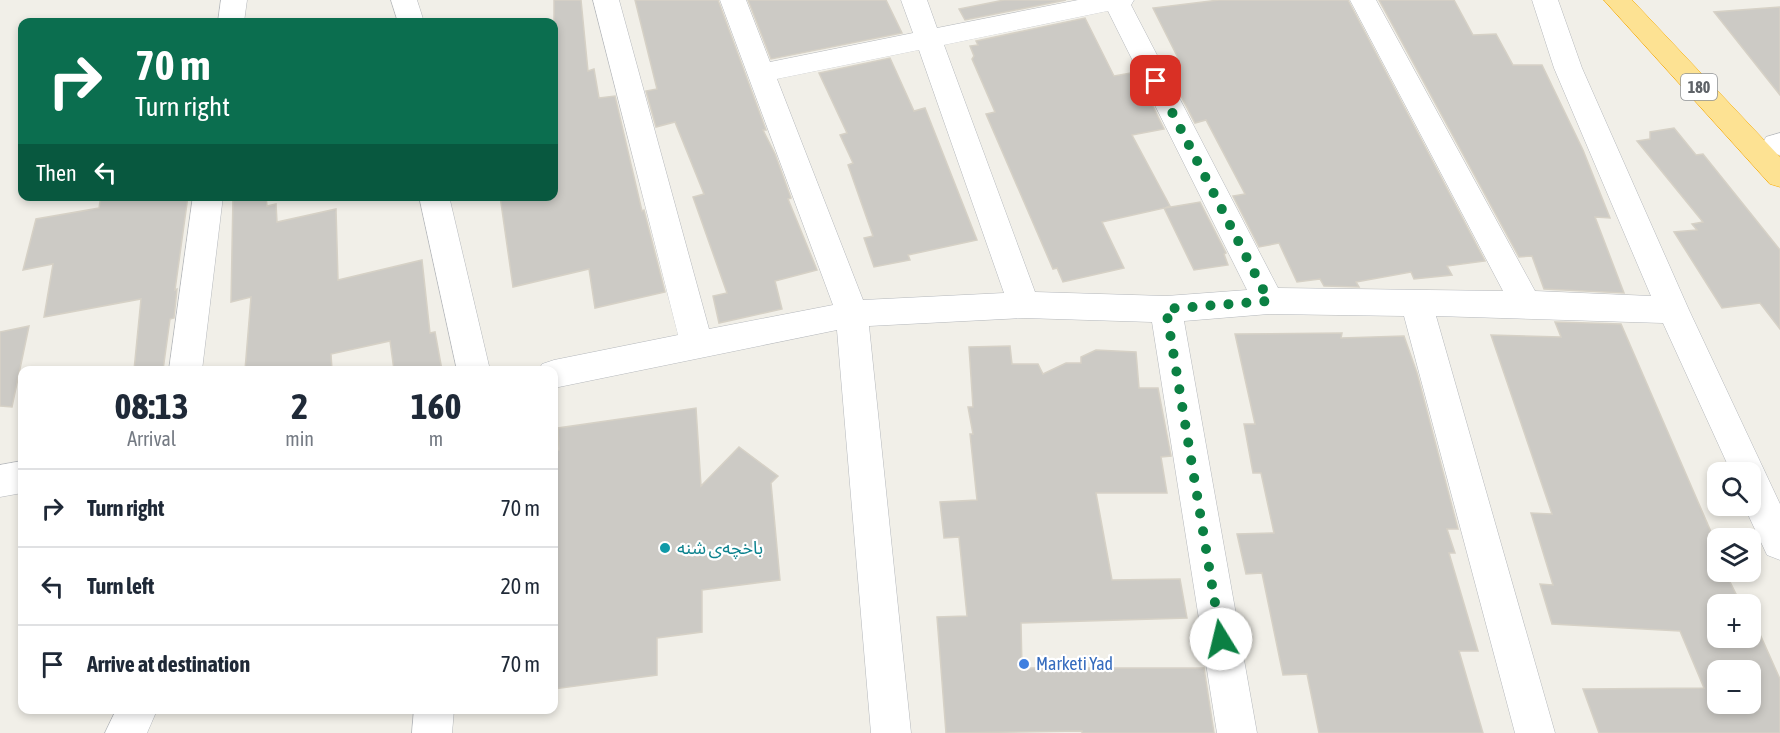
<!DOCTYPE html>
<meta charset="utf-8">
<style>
:root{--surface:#fff;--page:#f6f6f7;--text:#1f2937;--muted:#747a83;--line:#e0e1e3}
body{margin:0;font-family:"Asap Condensed","Noto Sans Arabic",sans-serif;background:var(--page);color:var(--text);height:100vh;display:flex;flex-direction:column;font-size:22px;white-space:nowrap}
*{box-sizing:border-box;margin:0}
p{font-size:20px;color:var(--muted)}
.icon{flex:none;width:33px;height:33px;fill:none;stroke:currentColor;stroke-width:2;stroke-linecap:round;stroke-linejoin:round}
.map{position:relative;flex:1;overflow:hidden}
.details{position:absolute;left:18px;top:366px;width:540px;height:348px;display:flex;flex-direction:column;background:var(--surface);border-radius:12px;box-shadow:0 3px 9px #0003}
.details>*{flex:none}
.banner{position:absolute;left:18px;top:18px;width:540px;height:183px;border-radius:12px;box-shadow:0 3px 9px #0003;background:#0b6e4f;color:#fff;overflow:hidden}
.fabs{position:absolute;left:1707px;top:462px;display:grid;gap:12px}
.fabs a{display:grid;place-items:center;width:54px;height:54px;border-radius:12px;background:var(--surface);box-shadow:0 3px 9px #0003;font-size:30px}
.pin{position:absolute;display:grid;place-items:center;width:51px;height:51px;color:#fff;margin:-26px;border-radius:12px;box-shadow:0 3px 9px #0006}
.me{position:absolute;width:66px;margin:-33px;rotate:351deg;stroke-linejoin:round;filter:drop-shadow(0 0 4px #0008)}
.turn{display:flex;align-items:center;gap:21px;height:126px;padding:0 18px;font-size:27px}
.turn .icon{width:78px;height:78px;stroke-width:2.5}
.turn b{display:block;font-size:42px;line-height:51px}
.then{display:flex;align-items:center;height:57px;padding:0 18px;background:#0003;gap:12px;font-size:22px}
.eta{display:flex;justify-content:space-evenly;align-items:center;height:102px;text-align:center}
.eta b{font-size:36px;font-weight:700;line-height:42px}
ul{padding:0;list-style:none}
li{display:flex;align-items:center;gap:18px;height:78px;padding:0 18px;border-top:2px solid var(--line)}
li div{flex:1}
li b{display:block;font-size:22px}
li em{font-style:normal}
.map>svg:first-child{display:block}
</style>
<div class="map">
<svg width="1780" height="733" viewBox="0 0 1780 733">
<rect width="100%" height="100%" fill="#f1efe8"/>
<g fill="#cccac5" stroke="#d6d1c6" stroke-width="1.5" fill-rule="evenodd">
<path d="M554 0H581L588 71 594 69 599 98 615 96 642 211 644 210 665 292 595 308 589 269 513 287 500 196H554Z"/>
<path d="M635 0H718L766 130H763L775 154 791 198 788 199 817 270 775 281 782 309 719 323 713 296 727 293 693 197 704 194 675 122 656 127 646 91 657 89Z"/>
<path d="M748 0H886L902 33 771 59Z"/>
<path d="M1004 0H1066L965 20 959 9Z"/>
<path d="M1219 0H1348L1485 261 1447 266 1452 275 1414 279 1411 272 1356 282 1359 287 1324 286 1320 279 1297 282 1279 243 1259 247 1233 196 1245 194 1206 120 1195 123 1166 67 1177 65 1174 59 1178 58 1153 8Z"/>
<path d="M1379 0H1454L1473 35 1496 34 1513 65H1542L1583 150 1610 218 1595 217 1624 293 1544 289 1532 256 1519 257Z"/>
<path d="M1780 7V95L1714 12Z"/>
<path d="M1085 18 1114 76 1136 72 1164 129 1132 135 1170 206 1165 208 1200 202 1226 253 1224 254 1228 265 1194 270 1164 208 1102 222 1124 268 1063 282 1057 268 1053 269 986 114 995 112 972 59 974 56 970 46 978 45 976 41Z"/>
<path d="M890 58 914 111 925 108 977 240 908 255 910 260 874 267 864 238 873 236 848 165 853 163 840 135 847 133 819 73Z"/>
<path d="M1674 128 1696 155 1703 154 1780 250V329L1760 303 1722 308 1674 232 1697 230 1692 224 1703 222 1637 141 1650 139V132Z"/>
<path d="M101 196H188L175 290 177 289 174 318 170 319 163 370H134L141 299 44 317 53 264 23 270 36 219 99 208Z"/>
<path d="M233 196H266L267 206 276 204 277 222 336 209 338 280 422 260 430 333 435 332 442 370H394L390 341 331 354 332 370H245L251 297 231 302Z"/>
<path d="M1555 322 1621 324 1718 548V572H1725L1741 604H1718V638H1750V624L1754 632H1759L1780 679V733H1599L1583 689 1704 688 1680 631 1552 624 1540 584 1553 585 1531 513 1552 514 1491 335 1561 337ZM1718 670H1750V704H1718Z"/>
<path d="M29 326 12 407 0 406V332Z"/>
<path d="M1342 333 1341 338 1404 336 1417 373 1458 529H1447L1455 553H1449L1478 651H1459L1483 733H1319L1307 674 1283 675 1262 573 1246 574 1237 534 1274 533 1261 473H1253L1244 424H1255L1235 334Z"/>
<path d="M1010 346 1012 364H1038L1043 374 1066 363H1081V357L1096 350 1136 352 1139 388H1158L1171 456 1161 457 1167 493H1096L1112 580 1180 579 1187 618 1021 623 1022 668H1204L1214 733H1082V731L946 733 937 617 967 616 959 537 944 538 940 502 977 500 970 434H973L968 407H973L969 347Z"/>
<path d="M696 408 701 486 739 447 778 476 771 483 780 580 702 590V632L657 638V675L554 689V451L559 450 558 428Z"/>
</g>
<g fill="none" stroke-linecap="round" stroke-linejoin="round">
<defs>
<g id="street">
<path d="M221 0H247L244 22H218Z"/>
<path d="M391 0H417L424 22H398Z"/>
<path d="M593 0H619L709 329 833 305 720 0H746L770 62 913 33 901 0H927L937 28 1078 0H1134L1131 5 1278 288 1503 291 1350 0H1376L1535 291 1651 296 1554 68 1532 0H1558L1582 68 1689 310 1780 504V560L1767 555 1744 506H1750V472H1731L1663 323 1436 316 1555 733H1515L1404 316 1269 314 1184 321 1257 733H1217L1152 322 1024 318 869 326 911 733H871L837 330 554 388V370H539L542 364 554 360 678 335ZM1108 11 1247 290 1166 296 1035 292 944 45ZM919 50 1004 293 863 300 777 79Z"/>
<path d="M1780 133V155L1766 153 1762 145 1766 137Z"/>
<path d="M193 196H223L202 370H169Z"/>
<path d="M419 196H449L490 370H457Z"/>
<path d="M22 461V493L0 497V465Z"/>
<path d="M116 710H157L147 733H105Z"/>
<path d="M414 710H454L452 733H412Z"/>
</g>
<path id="highway" d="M1604 0H1632L1780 157V187L1770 184Z"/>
</defs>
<use href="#street" stroke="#b5b8bc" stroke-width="1"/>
<use href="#highway" stroke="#f9ab00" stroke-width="1"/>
<use href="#street" fill="#fff" fill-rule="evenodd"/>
<use href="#highway" fill="#fde293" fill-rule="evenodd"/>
</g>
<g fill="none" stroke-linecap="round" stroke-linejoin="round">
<path stroke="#0b8043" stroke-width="10" stroke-dasharray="0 18" d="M1156 81 1269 301 1166 309 1221 639"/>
</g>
<circle fill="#0f9aa8" stroke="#fff" stroke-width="2" cx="665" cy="548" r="6"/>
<circle fill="#3f7fe0" stroke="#fff" stroke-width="2" cx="1024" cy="664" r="6"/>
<g text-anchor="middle" stroke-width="4.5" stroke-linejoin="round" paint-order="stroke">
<rect fill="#fff" stroke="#8f9295" stroke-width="1.5" x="1681" y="74" width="36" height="26" rx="4.5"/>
<g font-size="16" font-weight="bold" fill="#5f6368">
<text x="1699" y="93">180</text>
</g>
<g font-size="18" fill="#0d838f" stroke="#fff" text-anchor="start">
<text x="677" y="554">باخچەی شنە</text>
</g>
<g font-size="18" fill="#366cbe" stroke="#fff" text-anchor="start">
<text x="1036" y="670">Marketi Yad</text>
</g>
</g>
</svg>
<div class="fabs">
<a><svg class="icon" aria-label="search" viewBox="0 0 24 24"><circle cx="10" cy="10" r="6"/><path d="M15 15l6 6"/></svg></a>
<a><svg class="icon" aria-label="layers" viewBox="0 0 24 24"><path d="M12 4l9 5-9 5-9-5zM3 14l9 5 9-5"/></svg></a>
<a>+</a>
<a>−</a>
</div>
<div class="pin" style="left:1156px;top:81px;background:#d93025"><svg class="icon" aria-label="arrive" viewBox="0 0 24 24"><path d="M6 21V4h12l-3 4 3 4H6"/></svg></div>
<svg class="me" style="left:1221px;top:639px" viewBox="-20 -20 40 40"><circle r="19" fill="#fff"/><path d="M0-13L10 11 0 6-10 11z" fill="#0b8043"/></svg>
<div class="banner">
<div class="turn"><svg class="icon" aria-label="right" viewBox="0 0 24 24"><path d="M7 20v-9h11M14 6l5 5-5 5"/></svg><div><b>70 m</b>Turn right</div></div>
<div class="then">Then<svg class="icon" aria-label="left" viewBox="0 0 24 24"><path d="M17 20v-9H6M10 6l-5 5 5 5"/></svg></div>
</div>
<section class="details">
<div class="eta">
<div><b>08:13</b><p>Arrival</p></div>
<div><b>2</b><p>min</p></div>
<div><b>160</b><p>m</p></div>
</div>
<ul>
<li><svg class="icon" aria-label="right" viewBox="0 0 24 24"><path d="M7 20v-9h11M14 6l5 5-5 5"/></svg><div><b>Turn right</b></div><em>70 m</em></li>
<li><svg class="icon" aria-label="left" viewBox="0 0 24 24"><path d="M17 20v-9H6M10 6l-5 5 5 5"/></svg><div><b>Turn left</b></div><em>20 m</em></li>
<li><svg class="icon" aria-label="arrive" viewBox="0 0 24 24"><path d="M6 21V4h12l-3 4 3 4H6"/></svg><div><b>Arrive at destination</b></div><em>70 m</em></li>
</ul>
</section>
</div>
